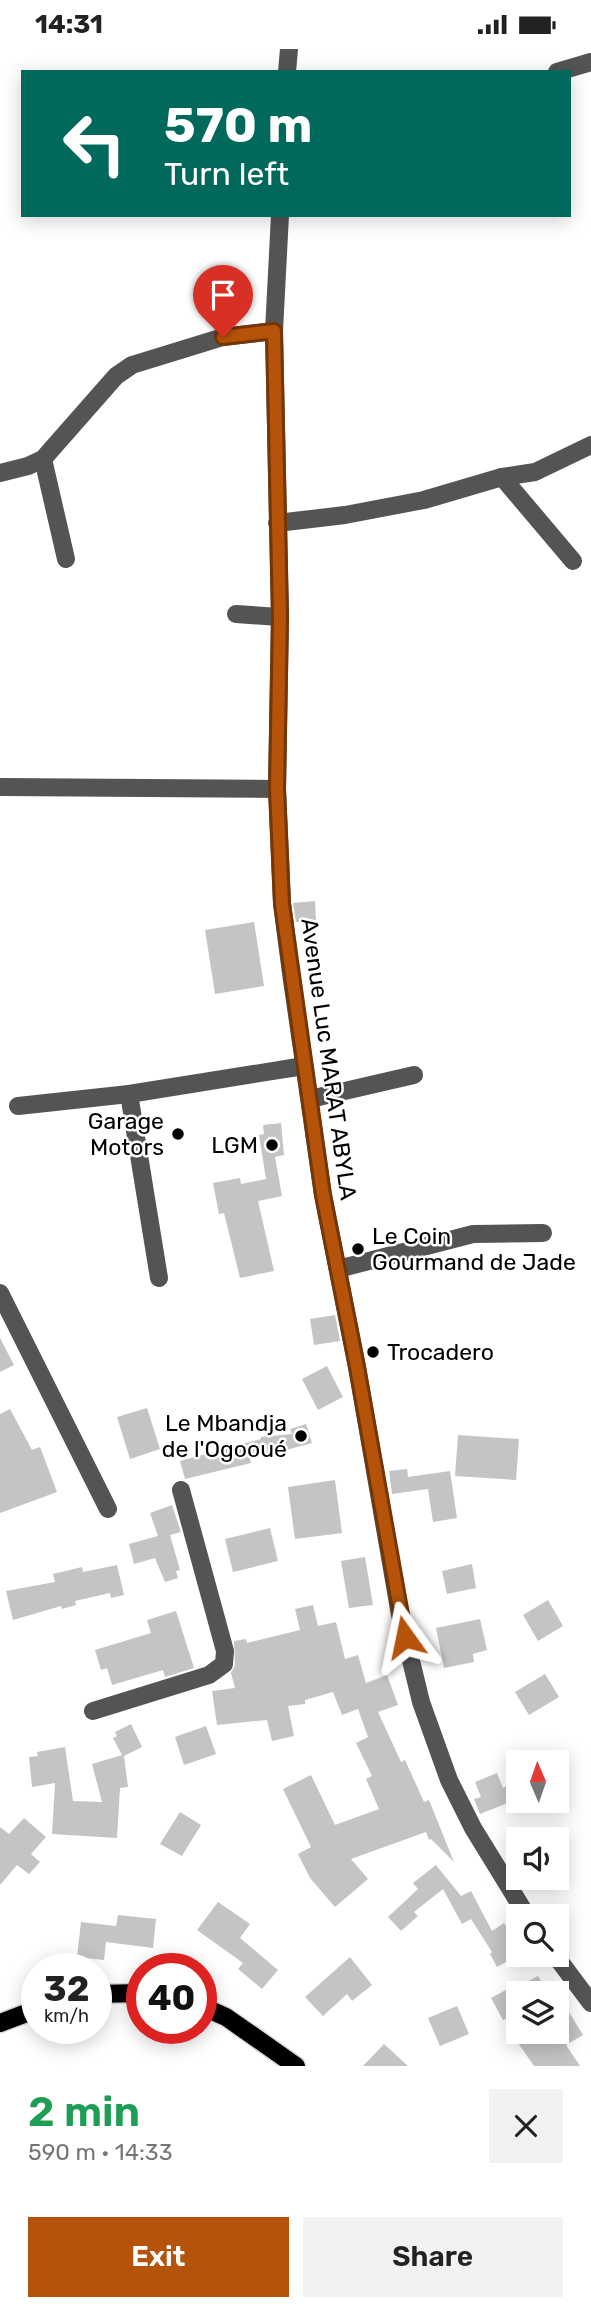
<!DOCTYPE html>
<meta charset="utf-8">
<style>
:root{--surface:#fff;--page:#f2f2f2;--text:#222;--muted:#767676;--accent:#b45309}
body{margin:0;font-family:Rubik,sans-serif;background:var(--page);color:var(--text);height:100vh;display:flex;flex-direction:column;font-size:26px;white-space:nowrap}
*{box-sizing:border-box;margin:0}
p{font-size:23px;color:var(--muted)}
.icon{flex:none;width:38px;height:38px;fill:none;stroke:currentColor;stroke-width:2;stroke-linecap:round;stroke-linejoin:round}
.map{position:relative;height:2017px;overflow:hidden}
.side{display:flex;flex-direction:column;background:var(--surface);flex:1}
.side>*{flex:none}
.banner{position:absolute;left:21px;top:21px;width:550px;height:147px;border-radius:0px;box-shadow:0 4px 18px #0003;background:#00695c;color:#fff;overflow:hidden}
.needle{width:46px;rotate:358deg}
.buttons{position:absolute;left:506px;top:1701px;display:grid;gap:14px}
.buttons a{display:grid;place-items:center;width:63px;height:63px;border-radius:0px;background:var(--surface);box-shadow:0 4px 18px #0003;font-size:35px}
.speed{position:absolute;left:21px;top:1904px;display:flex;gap:14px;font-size:35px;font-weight:700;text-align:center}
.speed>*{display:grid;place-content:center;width:91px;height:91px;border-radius:50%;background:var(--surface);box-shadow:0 4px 18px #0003;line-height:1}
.speed small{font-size:18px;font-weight:400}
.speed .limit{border:10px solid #d22;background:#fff;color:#111}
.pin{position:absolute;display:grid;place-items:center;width:60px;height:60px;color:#fff;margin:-72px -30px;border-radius:50% 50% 50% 0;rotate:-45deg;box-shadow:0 0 7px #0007}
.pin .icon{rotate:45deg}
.me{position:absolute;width:77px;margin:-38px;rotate:348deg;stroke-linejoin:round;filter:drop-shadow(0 0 5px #0008)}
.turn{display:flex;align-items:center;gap:24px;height:147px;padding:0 28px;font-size:32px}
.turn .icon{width:91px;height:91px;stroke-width:2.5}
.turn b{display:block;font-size:49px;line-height:60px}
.round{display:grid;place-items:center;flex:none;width:74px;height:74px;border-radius:0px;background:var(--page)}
.headline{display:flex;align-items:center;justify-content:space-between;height:119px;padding:0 28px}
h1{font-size:42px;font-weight:600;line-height:52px;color:#1e9e55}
.cta{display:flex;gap:14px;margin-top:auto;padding:14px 28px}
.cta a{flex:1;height:80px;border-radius:0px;background:var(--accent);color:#fff;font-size:28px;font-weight:600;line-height:80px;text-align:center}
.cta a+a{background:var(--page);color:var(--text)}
.status{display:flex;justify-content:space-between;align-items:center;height:49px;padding:0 35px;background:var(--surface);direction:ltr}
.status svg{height:19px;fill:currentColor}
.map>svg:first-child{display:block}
</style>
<div class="status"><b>14:31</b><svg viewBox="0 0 49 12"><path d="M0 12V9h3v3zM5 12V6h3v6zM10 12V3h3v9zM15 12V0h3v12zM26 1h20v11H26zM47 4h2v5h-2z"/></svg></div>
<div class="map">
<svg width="591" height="2017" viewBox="0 0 591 2017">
<rect width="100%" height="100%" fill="#fff"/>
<g fill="#c4c4c4">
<path d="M315 852 316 871 296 873 293 854Z"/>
<path d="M254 873 264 937 215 945 205 881Z"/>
<path d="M281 1074 284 1106 275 1108 282 1147 258 1152 274 1222 240 1229 224 1164 219 1165 213 1134 240 1129 241 1135 266 1130 259 1086 264 1085 263 1076Z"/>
<path d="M335 1266 340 1292 314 1296 310 1270Z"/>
<path d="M0 1289 14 1316 0 1323Z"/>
<path d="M327 1317 343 1348 318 1361 302 1330Z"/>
<path d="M147 1359 160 1400 130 1410 117 1368Z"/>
<path d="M10 1360 32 1401 40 1398 57 1443 0 1464V1365Z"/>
<path d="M306 1375 312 1394 279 1403 249 1406 251 1414 185 1430 180 1412 261 1390V1388L292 1385 290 1380Z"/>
<path d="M458 1386 519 1390 516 1431 455 1427Z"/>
<path d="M407 1420 408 1428 450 1422 457 1469 433 1473 428 1440 392 1445 389 1422Z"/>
<path d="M335 1431 342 1484 295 1490 288 1438Z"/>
<path d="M172 1456 181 1483 170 1486 180 1521 176 1522 178 1529 165 1533 155 1509 134 1515 129 1495 158 1487 150 1464Z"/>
<path d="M270 1479 278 1512 233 1523 225 1490Z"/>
<path d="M365 1508 373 1556 349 1559 341 1512Z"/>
<path d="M472 1515 476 1539 447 1545 442 1522Z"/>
<path d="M117 1516 124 1546 111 1549 110 1544 75 1552 76 1556 62 1560 61 1557 13 1571 6 1542 55 1533 53 1525 82 1518 83 1523Z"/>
<path d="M548 1551 563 1577 538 1592 523 1566Z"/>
<path d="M313 1556 318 1577 336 1573 345 1610 358 1606 366 1634 387 1626 398 1656 378 1663 401 1713 405 1711 424 1753 429 1751 454 1813 431 1790 429 1791 426 1783 351 1810 368 1830 335 1858 310 1829 298 1805 311 1798 283 1740 311 1726 335 1776 379 1760 366 1730 372 1727 356 1694 368 1688 358 1660 342 1666 333 1643 305 1651V1655L288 1657 294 1687 272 1692 267 1671 217 1676 212 1642 235 1639 231 1624 235 1616 234 1592 246 1590 247 1594 300 1581 295 1560Z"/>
<path d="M176 1562 194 1619 165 1628 163 1621 112 1636 107 1619 101 1621 95 1601 151 1584 147 1571Z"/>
<path d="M480 1570 487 1601 473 1605 474 1613 444 1619 436 1579Z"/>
<path d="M545 1625 559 1648 529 1666 515 1643Z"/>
<path d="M131 1675 142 1698 124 1707 128 1738 120 1739 117 1789 52 1785 55 1734 32 1738 29 1708 38 1707 37 1703 65 1698 73 1752 102 1753 92 1715 122 1706 113 1689 117 1687 115 1683Z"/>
<path d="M206 1677 216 1705 184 1716 175 1688Z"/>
<path d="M497 1724 503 1739 509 1736 515 1751 480 1765 474 1750 481 1748 475 1733Z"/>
<path d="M180 1763 201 1776 182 1807 160 1795Z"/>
<path d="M24 1769 46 1788 31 1805 40 1813 29 1825 17 1816 0 1836V1778L9 1785Z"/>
<path d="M436 1816 461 1847 471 1842 492 1882 504 1874 513 1888 508 1891 517 1907 497 1918 490 1905 492 1903 471 1870 462 1875 443 1840 414 1863 418 1867 401 1882 388 1868 418 1840 413 1834Z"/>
<path d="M218 1853 250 1875 240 1889 278 1921 262 1940 238 1920 243 1914 197 1881Z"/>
<path d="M118 1866 156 1870 153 1899 106 1893 104 1911 77 1908 81 1873 116 1877Z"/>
<path d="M350 1908 372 1936 352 1952 347 1945 323 1967 305 1948Z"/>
<path d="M538 1927 548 1944H517L518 1965 503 1971 491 1949 513 1937 514 1940Z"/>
<path d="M457 1957 469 1985 440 1997 428 1969Z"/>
<path d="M569 1963 583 1986 566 1996 580 2017H534L518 1994V1983H556V1971Z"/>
<path d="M384 1995 408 2017H363Z"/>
</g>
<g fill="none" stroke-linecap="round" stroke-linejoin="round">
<defs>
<g id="major">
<path d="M96 1945 142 1944"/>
<path d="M201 1957 226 1968 296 2017"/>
<path d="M0 1974 37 1960"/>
</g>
</defs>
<use href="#major" stroke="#dbdbdb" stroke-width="21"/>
<g stroke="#545454" stroke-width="18">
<path d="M287 23 289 0"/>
<path d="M557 23 591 13"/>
<path d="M280 166 274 282 280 568 277 740 282 854 291 924 323 1146 357 1318 400 1566 421 1653 449 1731 473 1779 527 1867"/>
<path d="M43 410 66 510"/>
<path d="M0 424 28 417 43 410 116 327 132 316 223 288 274 282"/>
<path d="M502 428 573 512"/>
<path d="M277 474 345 466 424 451 502 428 535 423 591 396"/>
<path d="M236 565 280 568"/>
<path d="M0 738 277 740"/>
<path d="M129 1045 159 1229"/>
<path d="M310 1050 414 1026"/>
<path d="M18 1057 129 1045 304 1017"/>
<path d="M338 1220 473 1185 543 1184"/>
<path d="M0 1244 108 1460"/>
<path d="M93 1662 209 1626 224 1615 225 1602 181 1441"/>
<path d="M555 1906 591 1954"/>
</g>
<use href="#major" stroke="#000" stroke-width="18"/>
</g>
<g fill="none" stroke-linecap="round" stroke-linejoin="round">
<defs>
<path id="route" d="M223 288 274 282 280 568 277 740 282 855 323 1146 357 1318 405 1588"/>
</defs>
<use href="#route" stroke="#753606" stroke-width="18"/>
<use href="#route" stroke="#b45309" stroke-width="12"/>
</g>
<g fill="#000" stroke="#fff" stroke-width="2.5">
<circle cx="178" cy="1085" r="7"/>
<circle cx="272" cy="1096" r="7"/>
<circle cx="358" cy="1200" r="7"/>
<circle cx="373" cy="1303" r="7"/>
<circle cx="301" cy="1387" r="7"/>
</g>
<g text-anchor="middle" stroke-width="5" stroke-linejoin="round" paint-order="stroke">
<g font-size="23" fill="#000" stroke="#fff">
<text transform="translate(329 1010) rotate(82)" y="8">Avenue Luc MARAT ABYLA</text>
</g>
<g font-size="23" fill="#000" stroke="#fff" text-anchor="end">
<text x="164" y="1080">Garage<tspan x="164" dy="26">Motors</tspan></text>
<text x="258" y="1104">LGM</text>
<text x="372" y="1195" text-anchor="start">Le Coin<tspan x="372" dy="26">Gourmand de Jade</tspan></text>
<text x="387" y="1311" text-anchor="start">Trocadero</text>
<text x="287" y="1382">Le Mbandja<tspan x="287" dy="26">de l'Ogooué</tspan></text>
</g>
</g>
</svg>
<div class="buttons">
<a><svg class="needle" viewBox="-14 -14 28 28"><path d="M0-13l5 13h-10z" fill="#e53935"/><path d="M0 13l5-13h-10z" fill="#767676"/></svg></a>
<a><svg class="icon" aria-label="sound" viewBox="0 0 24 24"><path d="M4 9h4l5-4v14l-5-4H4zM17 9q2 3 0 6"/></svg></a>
<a><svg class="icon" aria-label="search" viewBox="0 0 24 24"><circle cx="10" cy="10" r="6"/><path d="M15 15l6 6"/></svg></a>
<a><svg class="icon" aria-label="layers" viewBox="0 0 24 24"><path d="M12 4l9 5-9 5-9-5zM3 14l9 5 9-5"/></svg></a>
</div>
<div class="speed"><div>32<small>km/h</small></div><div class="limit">40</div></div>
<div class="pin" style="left:223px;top:288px;background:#d93025"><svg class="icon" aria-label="arrive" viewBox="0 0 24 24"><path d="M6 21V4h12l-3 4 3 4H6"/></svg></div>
<svg class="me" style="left:405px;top:1588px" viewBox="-20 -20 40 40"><path d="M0-17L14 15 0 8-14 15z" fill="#b45309" stroke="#fff" stroke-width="4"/></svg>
<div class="banner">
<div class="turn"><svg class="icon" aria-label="left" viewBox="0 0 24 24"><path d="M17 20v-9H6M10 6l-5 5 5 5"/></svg><div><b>570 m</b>Turn left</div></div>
</div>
</div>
<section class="side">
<div class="headline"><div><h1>2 min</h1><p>590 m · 14:33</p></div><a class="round"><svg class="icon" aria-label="close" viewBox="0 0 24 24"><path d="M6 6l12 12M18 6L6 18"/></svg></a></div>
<div class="cta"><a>Exit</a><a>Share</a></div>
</section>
